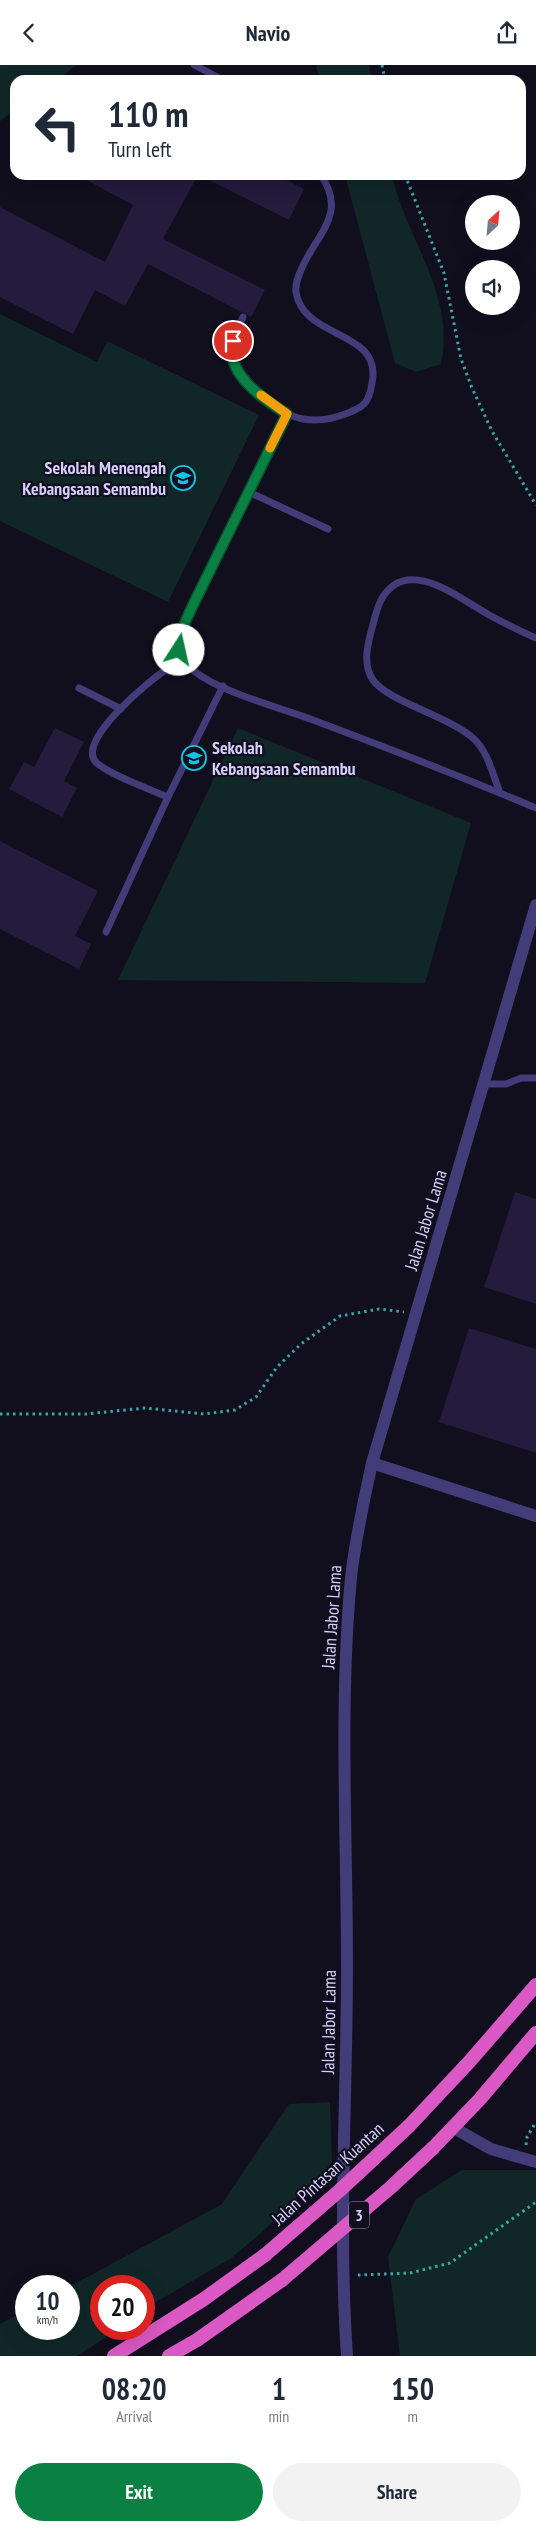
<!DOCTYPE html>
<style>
:root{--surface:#fff;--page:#f2f2f3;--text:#1f2937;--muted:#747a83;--accent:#0b8043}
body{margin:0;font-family:"PT Sans Narrow",sans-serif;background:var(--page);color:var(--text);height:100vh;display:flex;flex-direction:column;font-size:19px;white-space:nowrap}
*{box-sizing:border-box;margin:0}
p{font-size:16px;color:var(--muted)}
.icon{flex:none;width:28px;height:28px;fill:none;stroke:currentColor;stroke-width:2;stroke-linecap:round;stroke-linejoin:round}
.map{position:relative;height:2291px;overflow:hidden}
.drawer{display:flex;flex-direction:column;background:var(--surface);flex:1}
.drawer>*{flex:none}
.guide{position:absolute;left:10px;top:10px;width:516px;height:105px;border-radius:15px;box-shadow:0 5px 20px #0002;background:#fff;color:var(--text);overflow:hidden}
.needle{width:32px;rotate:26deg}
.buttons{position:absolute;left:465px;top:130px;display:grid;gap:10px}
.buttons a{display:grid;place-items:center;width:55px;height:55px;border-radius:50%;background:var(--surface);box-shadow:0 5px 20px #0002;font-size:25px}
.speed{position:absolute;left:15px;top:2210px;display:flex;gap:10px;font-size:25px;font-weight:700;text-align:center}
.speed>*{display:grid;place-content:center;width:65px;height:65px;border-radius:50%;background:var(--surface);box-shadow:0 5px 20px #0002;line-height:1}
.speed small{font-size:12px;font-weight:400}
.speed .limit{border:8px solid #d22;background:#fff;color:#111}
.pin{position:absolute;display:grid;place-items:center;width:42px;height:42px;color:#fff;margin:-21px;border:2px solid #fff;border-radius:50%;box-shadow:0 1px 5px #0007}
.me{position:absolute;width:55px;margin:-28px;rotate:10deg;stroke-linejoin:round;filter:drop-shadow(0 0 4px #0008)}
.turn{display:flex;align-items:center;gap:18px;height:105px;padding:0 15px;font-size:22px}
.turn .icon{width:65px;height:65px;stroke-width:2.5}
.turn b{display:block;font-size:35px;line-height:42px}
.eta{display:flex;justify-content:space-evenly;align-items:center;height:85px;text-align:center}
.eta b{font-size:30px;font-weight:800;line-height:35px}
.action{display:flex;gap:10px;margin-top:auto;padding:10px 15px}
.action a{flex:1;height:58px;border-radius:30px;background:var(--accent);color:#fff;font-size:20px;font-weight:800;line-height:58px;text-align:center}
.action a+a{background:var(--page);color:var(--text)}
header{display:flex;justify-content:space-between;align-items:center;height:65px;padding:0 15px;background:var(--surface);font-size:22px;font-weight:800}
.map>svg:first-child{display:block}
</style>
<header><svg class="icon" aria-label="back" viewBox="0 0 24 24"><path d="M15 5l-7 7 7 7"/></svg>Navio<svg class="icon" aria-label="share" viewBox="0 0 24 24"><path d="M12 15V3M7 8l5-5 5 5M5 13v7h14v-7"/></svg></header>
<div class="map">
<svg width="536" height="2291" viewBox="0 0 536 2291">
<rect width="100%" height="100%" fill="#110e1e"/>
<g fill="#112727">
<path d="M0 0H77L57 15H15V45L0 56Z"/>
<path d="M316 0H369L372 15H320Z"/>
<path d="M345 110H392C406 174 456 230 441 299L416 307 395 298Z"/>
<path d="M0 249 97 297 107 276 259 350 168 537 0 456Z"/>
<path d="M238 663 471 758 425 918 118 915Z"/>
<path d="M330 2037 332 2098 261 2168 230 2194 144 2244V2221H101V2264H119L77 2291H0V2259L26 2245V2264H69V2222L222 2139 289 2039Z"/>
<path d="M462 2105H536V2291H400L388 2192 416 2134Z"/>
</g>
<g fill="#241b3d">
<path d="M77 110H198L163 174 265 225 251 252 148 199 125 241 95 225 73 269 0 232V142L105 197 133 140Z"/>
<path d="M199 110H276L304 124 289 155Z"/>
<path d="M55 663 84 677 64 716 77 723 62 752 9 724 24 697 34 702Z"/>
<path d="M0 776 98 826 75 871 91 879 79 904 0 864Z"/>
<path d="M515 1127 536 1134V1239L484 1222Z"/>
<path d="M469 1263 536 1284V1388L439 1357Z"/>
</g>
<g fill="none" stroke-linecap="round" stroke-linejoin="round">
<g stroke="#37a6a6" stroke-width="3" stroke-dasharray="2.5 4" stroke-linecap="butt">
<path d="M382 0 385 15"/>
<path d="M405 110 444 208 461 294 472 323 492 366 536 440"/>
<path d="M0 1349H86L145 1343 204 1349 235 1345 256 1332 277 1302 301 1279 340 1251 379 1244 404 1247"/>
<path d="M526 2080 527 2072 536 2057"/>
<path d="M358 2210 410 2208 450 2198 536 2137"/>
</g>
<g stroke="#423c79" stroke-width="7">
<path d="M194 0 223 15"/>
<path d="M243 252C239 262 231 274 231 284 231 311 278 350 303 354 319 357 333 354 348 348 353 346 360 343 364 339 369 334 371 325 372 318 383 264 303 275 296 227 295 219 298 212 301 205 316 169 348 150 321 110"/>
<path d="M287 349 178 573C180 587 183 598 194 606 220 627 281 643 313 655 388 683 462 712 536 743"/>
<path d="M249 427 328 464"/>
<path d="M79 623 121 644"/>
<path d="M500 728C493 710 488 687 474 674 451 652 387 636 373 615 363 601 367 582 371 567 374 556 376 545 381 535 406 489 459 533 489 550 504 558 520 566 536 573"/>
<path d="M168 732C152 725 104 708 95 696 78 674 150 615 167 604 172 601 179 599 185 596"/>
<path d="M106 867 168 732 223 621"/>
<path d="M485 1019H506L521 1013H536"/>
</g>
<g stroke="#423c79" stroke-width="12">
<path d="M372 1398 536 1451"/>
<path d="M454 2063 491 2084 536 2097"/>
</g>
<path stroke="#423c79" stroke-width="12" d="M347 2291C338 2161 347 2030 347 1900 347 1771 339 1641 351 1513 355 1474 364 1436 372 1398L536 840"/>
<g stroke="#da59c4" stroke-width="14">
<path d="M409 2061 470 1996 536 1920"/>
<path d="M433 2083 480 2034 536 1968"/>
<path d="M114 2291 204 2234 265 2190"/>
<path d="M169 2291 197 2275 282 2215"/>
</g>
<g stroke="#da59c4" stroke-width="14">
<path d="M265 2190 339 2126 409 2061"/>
<path d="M282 2215 390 2123 433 2083"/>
</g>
</g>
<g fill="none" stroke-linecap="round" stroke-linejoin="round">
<defs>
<path id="route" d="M179 585 178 573 193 540 287 349C264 335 224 308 233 276"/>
</defs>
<use href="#route" stroke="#07532c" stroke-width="12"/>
<use href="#route" stroke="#0b8043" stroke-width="9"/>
<path stroke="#f59e0b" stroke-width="9" d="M261 330 287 349 270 383"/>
</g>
<defs>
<symbol id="school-ring" viewBox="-11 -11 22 22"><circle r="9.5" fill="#110e1e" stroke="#13c3e3" stroke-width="1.5"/><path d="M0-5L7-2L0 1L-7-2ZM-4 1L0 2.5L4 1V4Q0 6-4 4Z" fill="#13c3e3"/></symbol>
</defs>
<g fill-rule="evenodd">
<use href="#school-ring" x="169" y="399" width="28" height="28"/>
<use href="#school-ring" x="180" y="679" width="28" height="28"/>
</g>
<g text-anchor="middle" stroke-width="4.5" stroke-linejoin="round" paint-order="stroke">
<rect fill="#110e1e" stroke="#9b94b9" stroke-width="1" x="349" y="2136.5" width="20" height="27" rx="4"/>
<g font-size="16" font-weight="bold" fill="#d6cefb">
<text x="359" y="2156">3</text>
</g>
<g font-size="18" font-weight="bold" fill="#d6cefb" stroke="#110e1e" text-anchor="end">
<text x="166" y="409">Sekolah Menengah<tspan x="166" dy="21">Kebangsaan Semambu</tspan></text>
<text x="212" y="689" text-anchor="start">Sekolah<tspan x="212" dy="21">Kebangsaan Semambu</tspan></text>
</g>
<g font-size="18" fill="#d6cefb" stroke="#110e1e">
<text transform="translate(426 1155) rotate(-73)" y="6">Jalan Jabor Lama</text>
<text transform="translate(332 1552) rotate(-86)" y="6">Jalan Jabor Lama</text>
<text transform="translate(329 1957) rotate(-89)" y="6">Jalan Jabor Lama</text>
<text transform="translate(328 2109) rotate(-42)" y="6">Jalan Pintasan Kuantan</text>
</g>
</g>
</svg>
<div class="buttons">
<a><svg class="needle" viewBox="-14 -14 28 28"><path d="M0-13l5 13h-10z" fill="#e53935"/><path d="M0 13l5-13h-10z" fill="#747a83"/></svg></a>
<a><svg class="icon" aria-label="sound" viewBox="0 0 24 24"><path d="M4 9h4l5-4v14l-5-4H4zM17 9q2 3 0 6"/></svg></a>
</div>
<div class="speed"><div>10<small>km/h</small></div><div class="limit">20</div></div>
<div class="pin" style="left:233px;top:276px;background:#d93025"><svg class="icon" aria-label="arrive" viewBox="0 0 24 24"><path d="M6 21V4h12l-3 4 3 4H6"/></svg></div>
<svg class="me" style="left:179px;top:585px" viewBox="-20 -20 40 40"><circle r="19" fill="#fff"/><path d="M0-13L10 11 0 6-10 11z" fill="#0b8043"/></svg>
<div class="guide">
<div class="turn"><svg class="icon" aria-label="left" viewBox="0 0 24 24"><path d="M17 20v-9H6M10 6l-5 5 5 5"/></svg><div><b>110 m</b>Turn left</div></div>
</div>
</div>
<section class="drawer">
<div class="eta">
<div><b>08:20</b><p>Arrival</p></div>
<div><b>1</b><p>min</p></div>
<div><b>150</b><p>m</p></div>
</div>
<div class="action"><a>Exit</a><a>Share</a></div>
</section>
